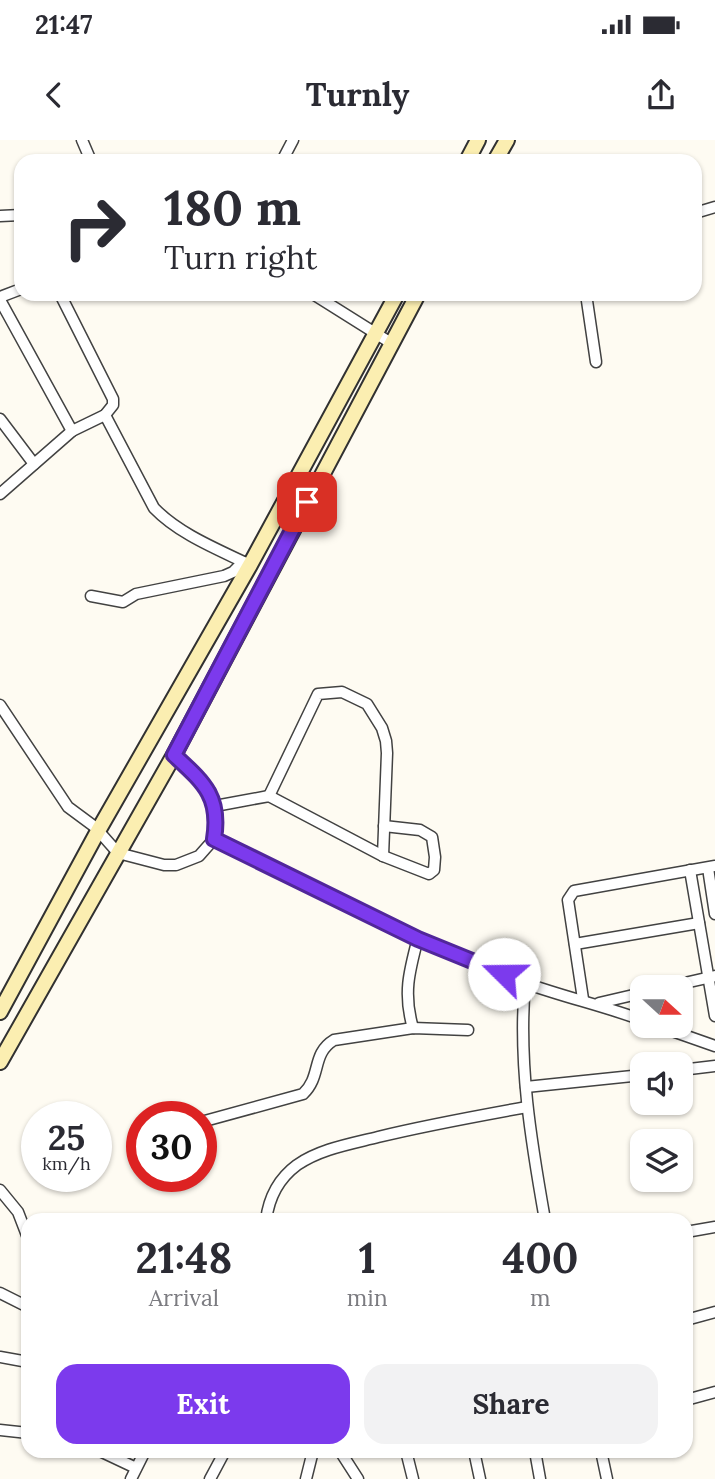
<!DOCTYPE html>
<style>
:root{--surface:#fff;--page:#f2f2f3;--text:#2b2b33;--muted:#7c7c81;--accent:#7c3aed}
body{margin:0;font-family:Lora,serif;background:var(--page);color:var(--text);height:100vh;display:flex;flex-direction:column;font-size:26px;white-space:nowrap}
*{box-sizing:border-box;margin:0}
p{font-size:23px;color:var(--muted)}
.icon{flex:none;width:38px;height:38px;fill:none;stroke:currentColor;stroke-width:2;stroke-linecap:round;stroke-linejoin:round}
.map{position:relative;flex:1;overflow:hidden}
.sheet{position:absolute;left:21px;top:1073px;width:672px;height:245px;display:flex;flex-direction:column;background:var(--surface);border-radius:21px;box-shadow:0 2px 5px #0004}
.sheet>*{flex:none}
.hud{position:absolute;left:14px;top:14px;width:688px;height:147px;border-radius:21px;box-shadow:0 2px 5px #0004;background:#fff;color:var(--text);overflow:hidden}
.needle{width:46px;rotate:111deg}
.fabs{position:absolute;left:630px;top:835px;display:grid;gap:14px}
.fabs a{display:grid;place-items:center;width:63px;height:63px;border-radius:14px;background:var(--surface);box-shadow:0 2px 5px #0004;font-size:35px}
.speed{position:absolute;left:21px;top:961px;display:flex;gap:14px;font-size:35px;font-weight:700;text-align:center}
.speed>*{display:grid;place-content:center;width:91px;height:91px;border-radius:50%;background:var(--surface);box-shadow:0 2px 5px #0004;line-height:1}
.speed small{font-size:18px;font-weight:400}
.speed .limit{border:10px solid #d22;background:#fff;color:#111}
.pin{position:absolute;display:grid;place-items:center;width:60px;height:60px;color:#fff;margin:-30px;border-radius:14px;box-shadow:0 4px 10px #0006}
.me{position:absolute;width:77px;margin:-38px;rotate:292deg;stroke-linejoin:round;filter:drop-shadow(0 0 5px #0008)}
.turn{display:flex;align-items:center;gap:24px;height:147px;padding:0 35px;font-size:32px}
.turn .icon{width:91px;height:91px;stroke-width:2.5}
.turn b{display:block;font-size:49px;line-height:60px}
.eta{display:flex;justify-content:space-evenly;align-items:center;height:119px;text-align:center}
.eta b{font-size:42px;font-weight:700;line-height:49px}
.button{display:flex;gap:14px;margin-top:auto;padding:14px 35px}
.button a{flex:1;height:80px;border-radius:21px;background:var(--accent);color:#fff;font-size:28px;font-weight:700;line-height:80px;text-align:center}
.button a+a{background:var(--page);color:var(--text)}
.status{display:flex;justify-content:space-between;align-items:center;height:49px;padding:0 35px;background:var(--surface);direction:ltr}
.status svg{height:19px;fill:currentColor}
header{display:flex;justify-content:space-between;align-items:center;height:91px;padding:0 35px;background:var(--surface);font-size:32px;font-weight:700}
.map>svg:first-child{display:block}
</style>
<div class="status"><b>21:47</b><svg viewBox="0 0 49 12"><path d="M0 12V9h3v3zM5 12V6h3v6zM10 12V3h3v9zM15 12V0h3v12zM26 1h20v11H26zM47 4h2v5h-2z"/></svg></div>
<header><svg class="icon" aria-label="back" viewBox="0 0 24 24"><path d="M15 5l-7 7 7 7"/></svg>Turnly<svg class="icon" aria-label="share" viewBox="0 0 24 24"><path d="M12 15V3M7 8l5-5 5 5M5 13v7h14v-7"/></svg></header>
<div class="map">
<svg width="715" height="1339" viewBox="0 0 715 1339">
<rect width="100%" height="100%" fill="#fefbf2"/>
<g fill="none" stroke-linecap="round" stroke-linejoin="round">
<defs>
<g id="street">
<path d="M82 0 91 21"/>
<path d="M282 21 293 0"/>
<path d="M695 73 715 67"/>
<path d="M0 76 21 75"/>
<path d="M313 154 391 203"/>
<path d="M586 154 596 222"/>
<path d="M0 157 21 149"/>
<path d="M0 160 72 291"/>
<path d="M105 275 154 368C179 394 217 409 250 425"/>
<path d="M0 279 34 324"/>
<path d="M0 354 72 291 105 275 113 265V259L60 154"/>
<path d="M91 456 123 462 136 454 224 436 233 432 243 422"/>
<path d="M0 565 68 667 95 687 118 713 164 725H176L199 716 214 699 216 690 215 666 210 651 174 615"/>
<path d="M269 656 318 554 342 552 367 564 382 588 386 601 387 613 383 716"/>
<path d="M215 666 269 656 383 716 429 734 434 730 435 717 432 697 420 690 384 686"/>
<path d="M214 699C315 748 419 806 525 843 564 857 604 866 642 880"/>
<path d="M708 728 715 774"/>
<path d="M690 730 715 876"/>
<path d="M575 804 699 783"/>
<path d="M525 843C518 923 531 1001 545 1080"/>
<path d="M667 847 715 836"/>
<path d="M583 859 568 760 574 751 715 726"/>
<path d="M599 863 642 853"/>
<path d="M658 886 715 906"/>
<path d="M413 888C403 854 409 832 418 798"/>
<path d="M681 930 715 926"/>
<path d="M526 947 642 935"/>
<path d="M201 982 303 954C322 936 311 914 334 900L413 888 468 890"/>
<path d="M0 1050 18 1072 28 1098"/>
<path d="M266 1080C269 1057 278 1039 297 1025 320 1009 350 1004 378 997 427 985 477 976 527 967"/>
<path d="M686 1092 715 1087"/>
<path d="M0 1153 28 1167"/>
<path d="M686 1180 715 1172"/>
<path d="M0 1217 28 1222"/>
<path d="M686 1260 715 1252"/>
<path d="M0 1290 28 1293"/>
<path d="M100 1311 136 1328"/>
<path d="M340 1311 358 1339"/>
<path d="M406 1311 413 1339"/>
<path d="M474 1311 480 1339"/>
<path d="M535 1311 540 1339"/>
<path d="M601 1311 607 1339"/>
<path d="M131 1339 145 1311"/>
<path d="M210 1339 225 1311"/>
<path d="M306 1339 313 1311"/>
</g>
<g id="secondary">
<path d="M467 21 478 0"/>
<path d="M495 21 507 0"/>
<path d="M0 872 98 691 250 425 397 154"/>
<path d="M0 922 174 615 418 154"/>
</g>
</defs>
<use href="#street" stroke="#424242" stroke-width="13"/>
<use href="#secondary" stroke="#313131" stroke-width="18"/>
<use href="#street" stroke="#fff" stroke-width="10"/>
<use href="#secondary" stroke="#fbeeb1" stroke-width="14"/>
</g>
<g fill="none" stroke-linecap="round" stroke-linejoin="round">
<defs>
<path id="route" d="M307 362 174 615C203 642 221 656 214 699L418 799 504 834"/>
</defs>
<use href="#route" stroke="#51269a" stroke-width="18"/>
<use href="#route" stroke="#7c3aed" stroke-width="12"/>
</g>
</svg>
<div class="fabs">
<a><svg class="needle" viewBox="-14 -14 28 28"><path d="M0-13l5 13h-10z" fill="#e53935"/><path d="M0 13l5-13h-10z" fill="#7c7c81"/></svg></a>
<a><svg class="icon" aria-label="sound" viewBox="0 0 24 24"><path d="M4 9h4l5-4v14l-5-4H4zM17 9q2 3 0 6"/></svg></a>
<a><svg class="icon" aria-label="layers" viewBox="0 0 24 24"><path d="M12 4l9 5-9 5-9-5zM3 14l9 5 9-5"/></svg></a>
</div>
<div class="speed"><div>25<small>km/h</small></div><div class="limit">30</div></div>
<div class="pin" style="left:307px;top:362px;background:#d93025"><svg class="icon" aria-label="arrive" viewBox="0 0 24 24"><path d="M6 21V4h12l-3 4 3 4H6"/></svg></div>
<svg class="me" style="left:504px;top:834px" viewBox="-20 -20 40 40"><circle r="19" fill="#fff"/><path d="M0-13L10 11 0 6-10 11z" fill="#7c3aed"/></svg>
<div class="hud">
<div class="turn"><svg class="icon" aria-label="right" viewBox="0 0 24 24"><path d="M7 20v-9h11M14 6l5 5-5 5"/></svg><div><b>180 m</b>Turn right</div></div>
</div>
<section class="sheet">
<div class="eta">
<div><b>21:48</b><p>Arrival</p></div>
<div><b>1</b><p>min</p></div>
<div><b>400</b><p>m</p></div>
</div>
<div class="button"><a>Exit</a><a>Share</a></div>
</section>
</div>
